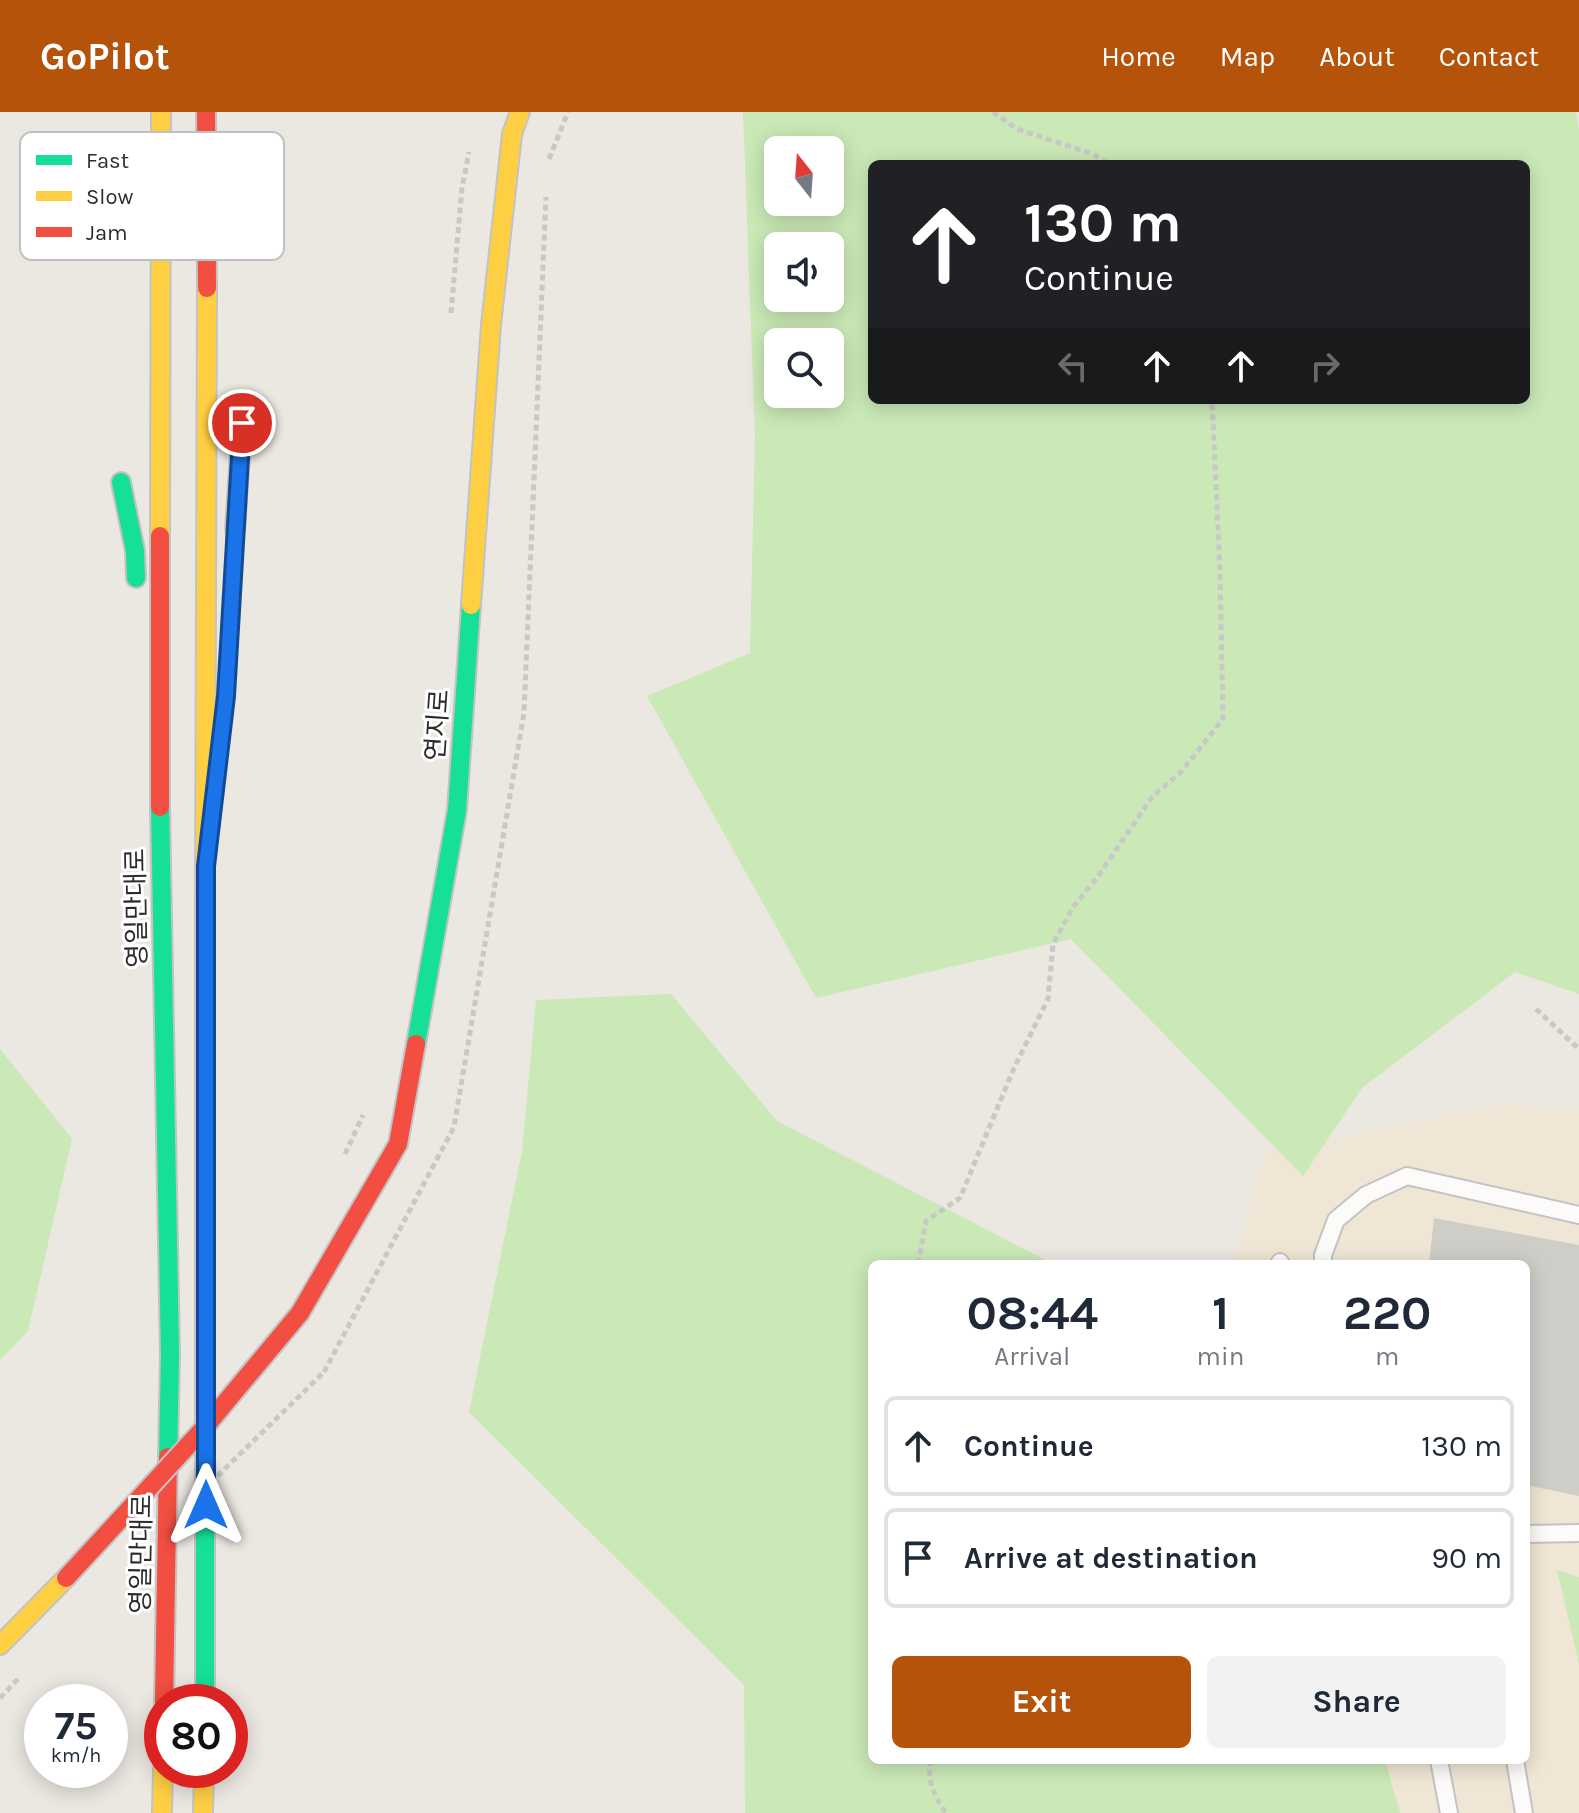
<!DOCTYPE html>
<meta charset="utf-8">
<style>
:root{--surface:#fff;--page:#f2f2f3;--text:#1f2937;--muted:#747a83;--line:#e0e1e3;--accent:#b45309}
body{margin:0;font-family:Karla,"Noto Sans KR",sans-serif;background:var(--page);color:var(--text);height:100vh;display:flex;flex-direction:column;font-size:30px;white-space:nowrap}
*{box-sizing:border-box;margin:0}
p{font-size:26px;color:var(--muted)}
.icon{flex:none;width:44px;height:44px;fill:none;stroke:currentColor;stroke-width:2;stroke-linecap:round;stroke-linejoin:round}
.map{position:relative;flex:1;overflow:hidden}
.side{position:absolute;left:868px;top:1148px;width:662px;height:504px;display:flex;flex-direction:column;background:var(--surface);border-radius:12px;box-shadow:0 4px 20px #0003}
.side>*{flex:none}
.hud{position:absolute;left:868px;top:48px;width:662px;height:244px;border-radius:12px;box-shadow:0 4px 20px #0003;background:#202124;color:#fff;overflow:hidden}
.needle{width:52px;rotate:343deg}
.fabs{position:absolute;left:764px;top:24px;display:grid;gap:16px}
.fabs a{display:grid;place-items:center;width:80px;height:80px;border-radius:12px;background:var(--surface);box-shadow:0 4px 20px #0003;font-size:40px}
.speed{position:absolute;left:24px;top:1572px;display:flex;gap:16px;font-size:40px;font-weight:700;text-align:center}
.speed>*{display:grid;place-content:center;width:104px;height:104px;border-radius:50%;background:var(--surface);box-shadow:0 4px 20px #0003;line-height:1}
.speed small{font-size:20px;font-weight:400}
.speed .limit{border:12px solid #d22;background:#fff;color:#111}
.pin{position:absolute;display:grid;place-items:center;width:68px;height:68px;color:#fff;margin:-34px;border:4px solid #fff;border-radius:50%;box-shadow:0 2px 8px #0007}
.me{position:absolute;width:88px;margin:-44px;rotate:0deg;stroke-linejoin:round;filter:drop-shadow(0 0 6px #0008)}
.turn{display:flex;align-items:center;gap:28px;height:168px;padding:0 24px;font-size:36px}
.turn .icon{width:104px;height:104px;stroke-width:2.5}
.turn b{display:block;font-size:56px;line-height:68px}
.lanes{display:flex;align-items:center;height:76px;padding:0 24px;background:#0003;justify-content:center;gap:40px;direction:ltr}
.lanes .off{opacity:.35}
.eta{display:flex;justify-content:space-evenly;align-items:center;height:136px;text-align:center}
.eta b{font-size:48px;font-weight:700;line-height:56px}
.primary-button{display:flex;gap:16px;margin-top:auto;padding:16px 24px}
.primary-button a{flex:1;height:92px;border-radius:12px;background:var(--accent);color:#fff;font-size:32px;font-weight:700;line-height:92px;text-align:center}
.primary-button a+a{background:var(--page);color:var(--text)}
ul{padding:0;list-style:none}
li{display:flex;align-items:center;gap:24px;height:100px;margin:0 16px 12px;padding:0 8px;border:4px solid var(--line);border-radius:12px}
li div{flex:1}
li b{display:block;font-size:30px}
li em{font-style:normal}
header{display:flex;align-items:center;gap:48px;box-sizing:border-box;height:112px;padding:0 40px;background:var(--accent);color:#fff}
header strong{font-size:38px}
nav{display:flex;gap:44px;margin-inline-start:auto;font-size:28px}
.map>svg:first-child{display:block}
</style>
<header>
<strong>GoPilot</strong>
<nav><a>Home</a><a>Map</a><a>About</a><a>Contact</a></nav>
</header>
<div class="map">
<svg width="1579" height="1701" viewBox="0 0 1579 1701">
<rect width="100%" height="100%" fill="#ebe7e1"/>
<path fill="#efe6d5" d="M1502 992 1579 999V1701H1086L1100 1648H1526V1152H1234L1265 1041Z"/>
<g fill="#cbe9b7" fill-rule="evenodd">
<path d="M743 0H1576L1579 17V882L1515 860 1362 976 1303 1064 1071 827 816 886 647 584 750 541 755 323ZM778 38H830V90H778ZM872 52H1526V288H872ZM778 134H830V186H778ZM778 230H830V282H778Z"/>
<path d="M671 882 777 1009 1053 1152H872V1648H1385L1400 1701H745L744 1573 469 1300 522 1039 536 888Z"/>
<path d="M0 937 72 1027 28 1219 0 1248Z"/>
<path d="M1557 1458 1579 1465V1552Z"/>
</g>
<path fill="#cfcdc8" d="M1434 1106 1579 1133V1384L1526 1373V1152H1429Z"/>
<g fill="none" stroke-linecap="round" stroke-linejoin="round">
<defs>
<g id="lane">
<path d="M1280 1150V1152"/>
<path d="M1323 1152V1143L1336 1108 1366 1083 1407 1064 1579 1103"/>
<path d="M1526 1422 1579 1421"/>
<path d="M1439 1648 1449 1701"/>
<path d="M1515 1648 1524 1701"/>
</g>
<g id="fast">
<path d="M121 370 135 439 136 466"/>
<path d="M235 417 242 311"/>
<path d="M160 695 170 1243 168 1345"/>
<path d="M416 932 457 698 471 493"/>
<path d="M205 1590V783"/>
</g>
<g id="slow">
<path d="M160 424 161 0"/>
<path d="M471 493 491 213 512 22 520 0"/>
<path d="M205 783 207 176"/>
<path d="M0 1533 66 1466"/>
<path d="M162 1701 163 1658"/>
<path d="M203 1701 204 1658"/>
</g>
<g id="jam">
<path d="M206 0 207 176"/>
<path d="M160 424V695"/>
<path d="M300 1201 398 1032 416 932"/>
<path d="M164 1590 168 1345"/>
</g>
</defs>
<use href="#lane" stroke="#c4c3c3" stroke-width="20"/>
<use href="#fast" stroke="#c4c3c3" stroke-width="22"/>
<use href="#slow" stroke="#c4c3c3" stroke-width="22"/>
<use href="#jam" stroke="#c4c3c3" stroke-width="22"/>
<g stroke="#c8c8c7" stroke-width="5" stroke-dasharray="6 4" stroke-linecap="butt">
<path d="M993 0 1017 17 1093 42 1108 52"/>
<path d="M549 47 568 0"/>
<path d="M451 201 462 76 469 40"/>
<path d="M1536 897 1579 937"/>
<path d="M345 1042 363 1003"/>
<path d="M918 1152 926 1109 960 1086 1014 956 1048 887 1053 832 1073 795 1099 763 1152 685 1182 659 1223 607 1220 460 1212 288"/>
<path d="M324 1260 454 1015 524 601 546 85"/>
<path d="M0 1586 18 1567"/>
<path d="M931 1648C926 1668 935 1685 946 1701"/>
</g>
<use href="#lane" stroke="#fcfbfa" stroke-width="16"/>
<use href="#fast" stroke="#16e098" stroke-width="18"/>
<use href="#slow" stroke="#ffcf43" stroke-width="18"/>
<use href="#jam" stroke="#f24e42" stroke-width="18"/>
<defs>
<path id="jam-bridge" d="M66 1466 205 1315 300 1201"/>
</defs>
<use href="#jam-bridge" stroke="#c4c3c3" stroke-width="22" stroke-linecap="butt"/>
<path stroke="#c8c8c7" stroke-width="5" stroke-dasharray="6 4" stroke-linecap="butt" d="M196 1385 324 1260"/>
<use href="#jam-bridge" stroke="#f24e42" stroke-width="18"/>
</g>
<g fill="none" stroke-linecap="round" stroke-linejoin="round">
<defs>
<path id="route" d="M206 1393V754L226 584 242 311"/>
</defs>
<use href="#route" stroke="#114b97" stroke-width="20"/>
<use href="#route" stroke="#1a73e8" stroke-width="14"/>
</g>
<g text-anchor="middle" stroke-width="6" stroke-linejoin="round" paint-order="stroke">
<g font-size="26" fill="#2c2c2c" stroke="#fff">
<text transform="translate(437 613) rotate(-86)" y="9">연지로</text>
<text transform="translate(136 796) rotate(-91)" y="9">영일만대로</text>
<text transform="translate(141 1442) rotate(-89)" y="9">영일만대로</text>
</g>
</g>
<rect x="20" y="20" width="264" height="128" rx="12" fill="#fff" stroke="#c0c0c0" stroke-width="2"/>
<rect x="36" y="43" width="36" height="10" fill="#16e098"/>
<rect x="36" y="79" width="36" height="10" fill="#ffcf43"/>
<rect x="36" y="115" width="36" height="10" fill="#f24e42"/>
<g font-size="22" fill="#2c2c2c">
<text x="86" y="56">Fast</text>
<text x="86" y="92">Slow</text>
<text x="86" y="128">Jam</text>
</g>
</svg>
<div class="fabs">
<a><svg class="needle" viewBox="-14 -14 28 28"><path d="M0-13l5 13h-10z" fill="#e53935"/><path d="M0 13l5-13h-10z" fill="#747a83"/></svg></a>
<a><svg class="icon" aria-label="sound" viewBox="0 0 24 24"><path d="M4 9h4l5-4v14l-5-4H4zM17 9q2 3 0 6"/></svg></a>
<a><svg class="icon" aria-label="search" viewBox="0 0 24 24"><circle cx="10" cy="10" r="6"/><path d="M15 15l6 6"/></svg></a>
</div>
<div class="speed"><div>75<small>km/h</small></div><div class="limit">80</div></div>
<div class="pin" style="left:242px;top:311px;background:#d93025"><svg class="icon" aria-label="arrive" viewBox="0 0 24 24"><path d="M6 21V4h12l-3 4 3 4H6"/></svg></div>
<svg class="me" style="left:206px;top:1393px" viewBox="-20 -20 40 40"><path d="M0-17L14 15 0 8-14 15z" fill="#1a73e8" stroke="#fff" stroke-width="4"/></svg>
<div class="hud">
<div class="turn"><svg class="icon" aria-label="ahead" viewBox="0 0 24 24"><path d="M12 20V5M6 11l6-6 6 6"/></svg><div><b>130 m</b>Continue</div></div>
<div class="lanes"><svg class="icon off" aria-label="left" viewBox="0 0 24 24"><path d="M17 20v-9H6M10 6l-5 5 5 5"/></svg><svg class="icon" aria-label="ahead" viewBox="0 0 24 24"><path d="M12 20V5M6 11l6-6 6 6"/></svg><svg class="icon" aria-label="ahead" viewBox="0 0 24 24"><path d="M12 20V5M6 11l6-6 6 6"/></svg><svg class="icon off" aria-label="right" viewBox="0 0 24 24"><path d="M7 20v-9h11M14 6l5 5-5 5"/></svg></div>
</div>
<section class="side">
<div class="eta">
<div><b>08:44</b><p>Arrival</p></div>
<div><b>1</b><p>min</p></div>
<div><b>220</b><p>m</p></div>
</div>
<ul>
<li><svg class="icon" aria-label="ahead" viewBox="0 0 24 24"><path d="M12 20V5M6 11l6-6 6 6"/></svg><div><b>Continue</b></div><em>130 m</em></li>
<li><svg class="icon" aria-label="arrive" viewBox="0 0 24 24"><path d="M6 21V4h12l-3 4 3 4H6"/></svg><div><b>Arrive at destination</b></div><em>90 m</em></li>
</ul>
<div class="primary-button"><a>Exit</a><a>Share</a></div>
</section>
</div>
